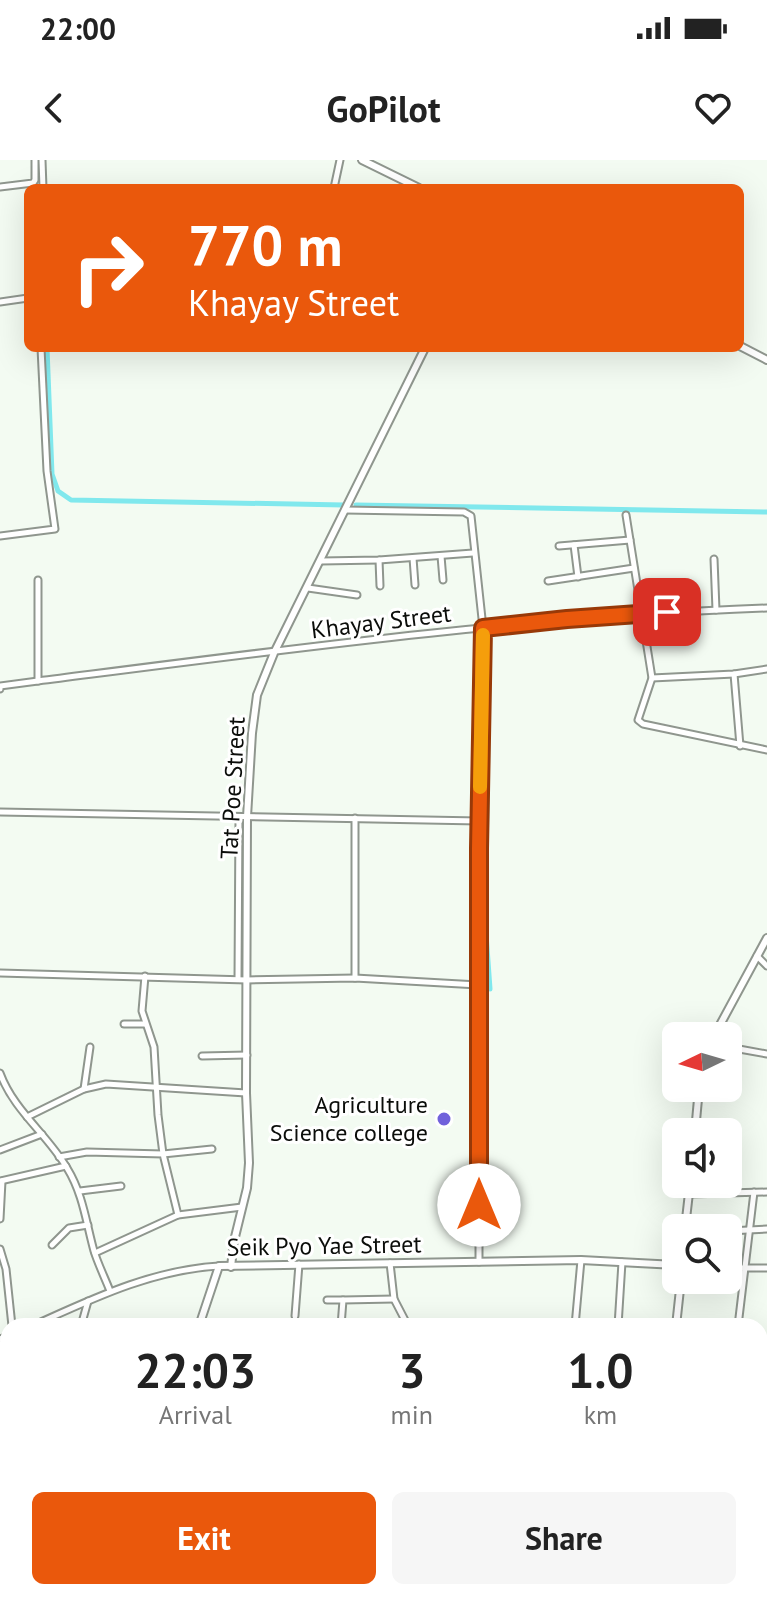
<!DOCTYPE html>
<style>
:root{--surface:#fff;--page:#f6f6f6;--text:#222;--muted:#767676;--accent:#ea580c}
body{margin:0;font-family:"PT Sans",sans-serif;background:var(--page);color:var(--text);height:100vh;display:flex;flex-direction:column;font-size:30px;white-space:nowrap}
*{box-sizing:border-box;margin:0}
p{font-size:26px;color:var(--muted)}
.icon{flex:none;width:44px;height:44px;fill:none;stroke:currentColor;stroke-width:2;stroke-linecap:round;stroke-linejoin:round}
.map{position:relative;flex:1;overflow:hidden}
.drawer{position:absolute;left:0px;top:1158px;width:768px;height:282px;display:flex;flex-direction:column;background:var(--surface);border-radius:24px 24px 0 0;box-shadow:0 8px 32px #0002}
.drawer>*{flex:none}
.hud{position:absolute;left:24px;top:24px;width:720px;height:168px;border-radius:12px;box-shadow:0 8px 32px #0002;background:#ea580c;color:#fff;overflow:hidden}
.needle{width:52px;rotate:265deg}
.controls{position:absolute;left:662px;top:862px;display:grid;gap:16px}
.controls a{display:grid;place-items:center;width:80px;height:80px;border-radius:12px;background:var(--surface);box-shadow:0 8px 32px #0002;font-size:40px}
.pin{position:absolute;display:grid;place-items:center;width:68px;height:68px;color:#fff;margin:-34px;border-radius:16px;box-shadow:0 4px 12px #0006}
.me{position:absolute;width:88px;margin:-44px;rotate:0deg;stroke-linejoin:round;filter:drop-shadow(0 0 6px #0008)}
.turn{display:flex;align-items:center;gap:28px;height:168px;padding:0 32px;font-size:36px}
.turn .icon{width:104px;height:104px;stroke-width:2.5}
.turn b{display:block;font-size:56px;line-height:68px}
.eta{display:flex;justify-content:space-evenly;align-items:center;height:136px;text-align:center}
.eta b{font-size:48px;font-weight:700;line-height:56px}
.cta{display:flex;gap:16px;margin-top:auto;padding:16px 32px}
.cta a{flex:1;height:92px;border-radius:12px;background:var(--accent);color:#fff;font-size:32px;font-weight:700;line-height:92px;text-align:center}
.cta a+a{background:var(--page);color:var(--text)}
.status{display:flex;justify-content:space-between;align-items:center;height:56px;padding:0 40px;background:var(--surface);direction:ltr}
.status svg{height:22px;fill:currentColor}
header{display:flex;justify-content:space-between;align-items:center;height:104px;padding:0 32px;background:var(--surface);font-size:36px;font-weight:700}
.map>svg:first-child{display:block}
</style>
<div class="status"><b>22:00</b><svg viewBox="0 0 49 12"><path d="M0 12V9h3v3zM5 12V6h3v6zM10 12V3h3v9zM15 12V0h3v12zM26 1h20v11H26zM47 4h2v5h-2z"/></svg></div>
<header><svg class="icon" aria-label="back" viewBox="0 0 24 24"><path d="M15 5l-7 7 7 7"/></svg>GoPilot<svg class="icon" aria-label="heart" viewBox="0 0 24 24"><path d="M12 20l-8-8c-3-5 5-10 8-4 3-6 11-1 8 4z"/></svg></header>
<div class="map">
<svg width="767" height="1439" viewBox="0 0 767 1439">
<rect width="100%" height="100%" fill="#f3fbf2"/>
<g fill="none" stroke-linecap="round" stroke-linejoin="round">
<g stroke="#80e8ed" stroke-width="5">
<path d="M47 188 52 314 58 331 71 340 344 345"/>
<path d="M356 345 767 352"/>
<path d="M485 477 489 515 485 760 490 829"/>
</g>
<g stroke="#80e8ed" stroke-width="9">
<path d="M0 1265 8 1273"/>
<path d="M70 1432V1439"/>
</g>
<defs>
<g id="minor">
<path d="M42 0 43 28"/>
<path d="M0 27 33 23 35 20V0"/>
<path d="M334 28 340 0"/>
<path d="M0 142 28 138"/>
<path d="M345 350 464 352 471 356 483 468 479 661V1102"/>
<path d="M626 355 652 518 638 560 643 564 767 590"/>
<path d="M0 376 55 369 47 311 41 188"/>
<path d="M574 385 578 417"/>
<path d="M559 386 630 380"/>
<path d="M441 396 443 420"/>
<path d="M413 398 415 425"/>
<path d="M714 399 716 450"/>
<path d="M379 400 380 426"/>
<path d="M321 401 379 400 473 393"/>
<path d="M548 421 634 408"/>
<path d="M308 428 357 435"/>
<path d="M734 514 740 586"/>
<path d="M652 518 734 514 767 509"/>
<path d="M38 521V420"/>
<path d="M0 529V526L38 521C280 490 523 457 767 448"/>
<path d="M0 652 479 661"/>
<path d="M757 796 767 806"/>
<path d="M0 813 247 820 355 818 478 825"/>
<path d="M145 816 142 851 154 887 158 955 163 994 212 989"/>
<path d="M355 818V658"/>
<path d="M238 819 239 657"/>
<path d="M124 864H145"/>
<path d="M728 887 767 894"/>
<path d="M202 896 247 895"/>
<path d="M0 913C14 951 47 974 67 1008 83 1034 86 1062 94 1091 98 1104 105 1118 110 1131"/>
<path d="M84 929 90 887"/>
<path d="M27 957 84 929 106 924 246 933"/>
<path d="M0 990 42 974"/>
<path d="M59 997 87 992 163 994 178 1055"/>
<path d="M0 1021 66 1006"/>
<path d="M80 1031 121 1026"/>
<path d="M689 1034 767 1032"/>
<path d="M0 1059 2 1021"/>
<path d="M728 1071 767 1069"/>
<path d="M52 1085 69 1068 88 1065"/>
<path d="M0 1089 6 1109 12 1166"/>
<path d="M95 1093 178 1055 242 1047"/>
<path d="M390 1103 394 1139 408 1166"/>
<path d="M728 1108H767"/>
<path d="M327 1140H343"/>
<path d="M295 1156 299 1104"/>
<path d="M32 1166C92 1139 151 1110 219 1106"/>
<path d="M81 1166 88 1141"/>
<path d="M341 1166 343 1140 394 1139"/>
<path d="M575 1166 581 1100"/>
<path d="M618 1166 622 1102"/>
<path d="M738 1166 754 1032"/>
<path d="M0 1179 8 1176"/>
<path d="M760 1205H767"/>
<path d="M760 1362 767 1363"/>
<path d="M760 1389H767"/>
<path d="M0 1407 8 1395"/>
<path d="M197 1432 200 1439"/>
<path d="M407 1432 408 1439"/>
<path d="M461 1432V1439"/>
<path d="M543 1439 544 1432"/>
<path d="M598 1439 599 1432"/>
<path d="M713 1439V1432"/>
</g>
<g id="tertiary">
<path d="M362 0 419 28"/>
<path d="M740 186 767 200"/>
<path d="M231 1107 234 1081 247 1028 249 1003 246 933 247 657 252 573 257 535 274 493 425 188"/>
<path d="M199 1166 219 1106 581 1100 676 1105"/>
<path d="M760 1306H767"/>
<path d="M143 1432 144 1439"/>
</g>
<g id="secondary">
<path d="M714 876 767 778"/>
<path d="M695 972 699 928"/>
<path d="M685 1068 690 1024"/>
<path d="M676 1166 681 1120"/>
<path d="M654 1439V1432"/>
</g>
</defs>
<use href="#minor" stroke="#8f968e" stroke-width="9"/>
<use href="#tertiary" stroke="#8f968e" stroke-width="10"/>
<use href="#secondary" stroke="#8f968e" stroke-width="10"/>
<use href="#minor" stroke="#fff" stroke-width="5"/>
<use href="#tertiary" stroke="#fff" stroke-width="6"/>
<use href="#secondary" stroke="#fff" stroke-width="6"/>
</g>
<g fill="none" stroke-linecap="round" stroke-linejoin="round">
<defs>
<path id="route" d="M479 1045V688L483 468 567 459 667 452"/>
</defs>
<use href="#route" stroke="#983908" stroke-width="20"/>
<use href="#route" stroke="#ea580c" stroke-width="14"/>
<path stroke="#f59e0b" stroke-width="14" d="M480 627 483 475"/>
</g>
<circle fill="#7161db" stroke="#fff" stroke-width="3" cx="444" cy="959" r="8"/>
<g text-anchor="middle" stroke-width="6" stroke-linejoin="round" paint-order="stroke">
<g font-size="24" fill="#0b0d0a" stroke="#fff">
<text transform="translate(381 462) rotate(-7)" y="8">Khayay Street</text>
<text transform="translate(233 628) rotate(-87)" y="8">Tat Poe Street</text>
<text transform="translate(324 1086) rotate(-1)" y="8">Seik Pyo Yae Street</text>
</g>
<g font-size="24" fill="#0b0d0a" stroke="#fff" text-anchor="end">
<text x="428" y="953">Agriculture<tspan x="428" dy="28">Science college</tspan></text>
</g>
</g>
</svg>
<div class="controls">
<a><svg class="needle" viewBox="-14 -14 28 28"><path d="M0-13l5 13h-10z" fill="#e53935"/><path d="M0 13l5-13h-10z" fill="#767676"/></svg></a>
<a><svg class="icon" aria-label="sound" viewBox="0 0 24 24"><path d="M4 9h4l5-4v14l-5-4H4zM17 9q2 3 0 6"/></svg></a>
<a><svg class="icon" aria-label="search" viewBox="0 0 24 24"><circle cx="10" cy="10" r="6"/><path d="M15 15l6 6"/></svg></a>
</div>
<div class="pin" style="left:667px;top:452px;background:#d93025"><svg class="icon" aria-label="arrive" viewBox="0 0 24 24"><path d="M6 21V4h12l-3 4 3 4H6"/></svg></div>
<svg class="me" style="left:479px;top:1045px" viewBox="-20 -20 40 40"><circle r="19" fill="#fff"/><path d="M0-13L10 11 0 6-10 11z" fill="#ea580c"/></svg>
<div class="hud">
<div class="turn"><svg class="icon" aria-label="right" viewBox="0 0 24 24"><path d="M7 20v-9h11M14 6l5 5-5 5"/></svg><div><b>770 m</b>Khayay Street</div></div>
</div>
<section class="drawer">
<div class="eta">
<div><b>22:03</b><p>Arrival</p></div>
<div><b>3</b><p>min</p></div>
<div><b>1.0</b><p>km</p></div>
</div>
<div class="cta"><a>Exit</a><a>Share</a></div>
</section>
</div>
